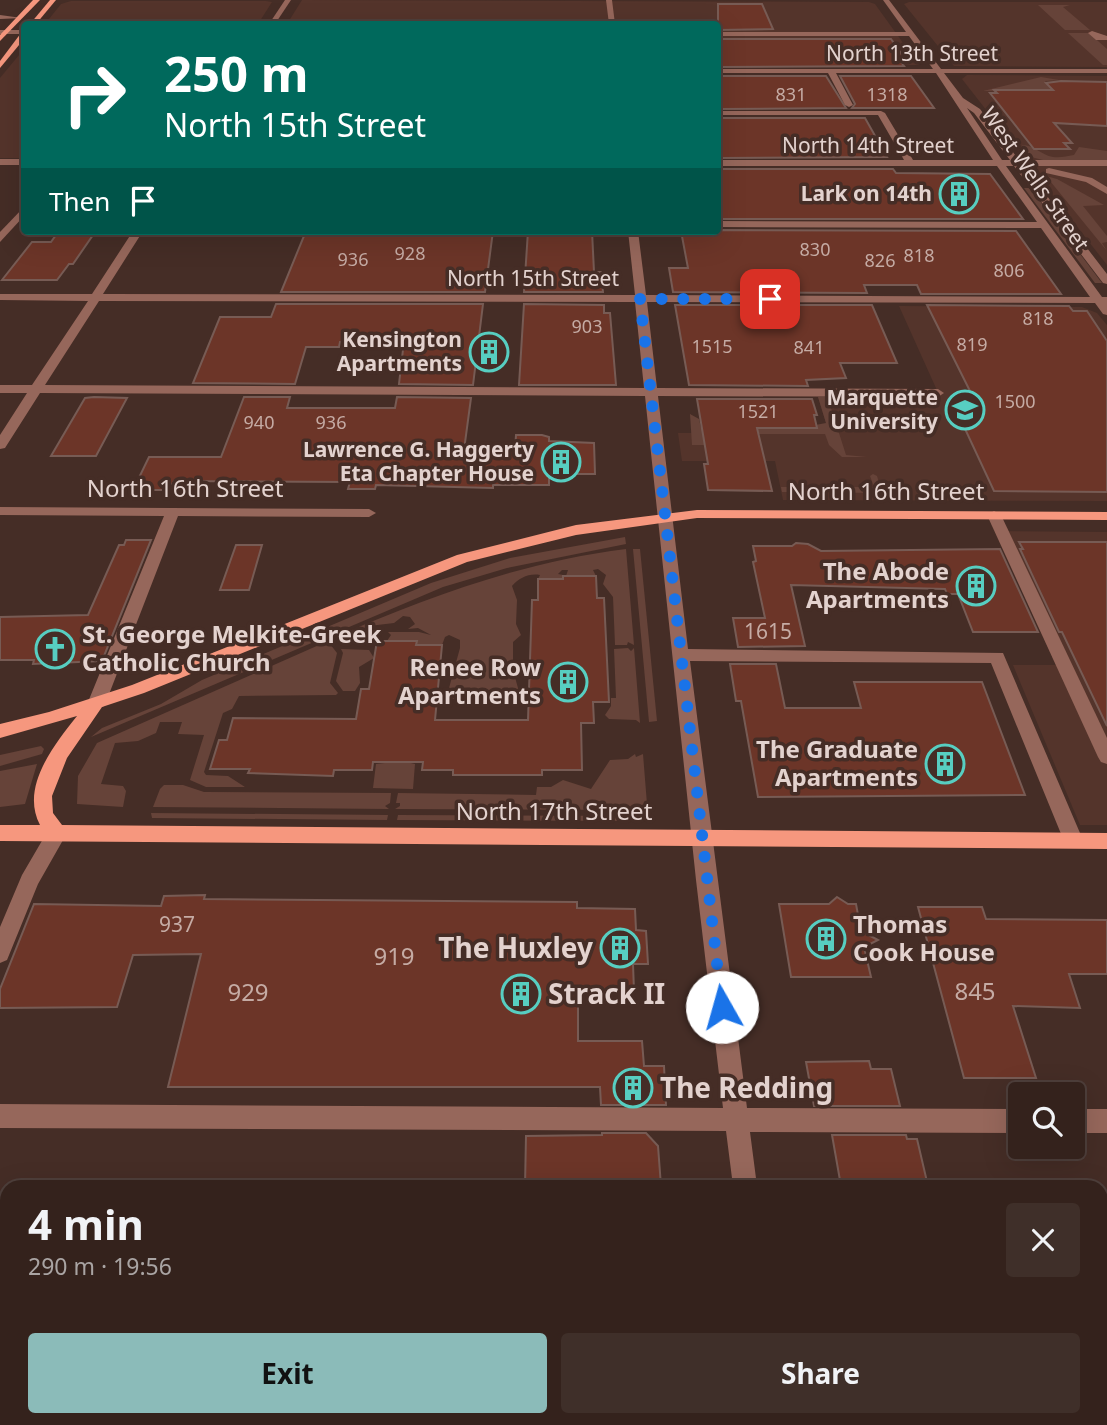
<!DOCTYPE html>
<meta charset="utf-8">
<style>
:root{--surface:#34221c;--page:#3f2f29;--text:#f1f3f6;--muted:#a9a4a3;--line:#4e3f3b;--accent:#8bbbb9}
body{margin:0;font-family:"Noto Sans",sans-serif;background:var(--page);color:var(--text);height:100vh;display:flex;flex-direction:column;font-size:26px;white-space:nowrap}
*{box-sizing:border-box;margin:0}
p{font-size:23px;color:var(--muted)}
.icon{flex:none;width:38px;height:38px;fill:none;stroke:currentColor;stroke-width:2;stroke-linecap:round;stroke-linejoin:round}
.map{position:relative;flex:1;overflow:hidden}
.drawer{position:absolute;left:0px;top:1180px;width:1108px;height:247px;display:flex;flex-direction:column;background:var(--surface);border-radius:21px 21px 0 0;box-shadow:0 7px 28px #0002,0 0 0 2px var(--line)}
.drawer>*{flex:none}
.banner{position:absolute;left:21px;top:21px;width:700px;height:214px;border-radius:7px;box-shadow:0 7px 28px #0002,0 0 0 2px var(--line);background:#00695c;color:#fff;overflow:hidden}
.buttons{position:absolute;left:1008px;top:1082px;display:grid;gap:14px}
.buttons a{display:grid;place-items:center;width:77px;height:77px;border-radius:7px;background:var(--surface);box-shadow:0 7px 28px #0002,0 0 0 2px var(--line);font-size:35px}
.pin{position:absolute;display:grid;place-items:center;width:60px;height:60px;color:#fff;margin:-30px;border-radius:14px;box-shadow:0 4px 10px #0006}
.me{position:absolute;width:77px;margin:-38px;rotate:353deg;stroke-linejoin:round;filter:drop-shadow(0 0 5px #0008)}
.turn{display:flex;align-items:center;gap:24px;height:147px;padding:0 28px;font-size:32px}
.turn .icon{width:91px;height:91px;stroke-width:2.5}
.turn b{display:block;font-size:49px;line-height:60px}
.then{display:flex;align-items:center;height:66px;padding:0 28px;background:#0003;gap:14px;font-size:26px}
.round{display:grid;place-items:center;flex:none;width:74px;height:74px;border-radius:7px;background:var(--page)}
.overview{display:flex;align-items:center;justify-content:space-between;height:119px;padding:0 28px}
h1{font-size:42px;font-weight:700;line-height:52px}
.action{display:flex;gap:14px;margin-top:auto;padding:14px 28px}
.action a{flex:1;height:80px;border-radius:7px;background:var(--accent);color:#111;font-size:28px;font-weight:700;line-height:80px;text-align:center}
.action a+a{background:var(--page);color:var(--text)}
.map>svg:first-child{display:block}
</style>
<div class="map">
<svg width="1107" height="1425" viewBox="0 0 1107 1425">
<rect width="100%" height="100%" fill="#452d26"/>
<g fill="#54342b">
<path d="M302 0 869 2 875 4 919 65 718 67V24H287Z"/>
<path d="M71 1H266L272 2 258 24H45L61 4Z"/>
<path d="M909 2H1107V67L954 66 904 4Z"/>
<path d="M24 49V158H0V78Z"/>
<path d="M967 75 1107 76V265L962 79Z"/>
<path d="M899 306 1082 307 1097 313 1107 325V501L783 500 775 461H682L678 433H829L818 397H940Z"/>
<path d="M995 531 1107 532V825H1080L1013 665H1056Z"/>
</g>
<g fill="#664339">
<path d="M1038 5H1070L1063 7 1090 30H1065Z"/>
<path d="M1068 33H1089L1107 49V65H1103Z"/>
<path d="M1041 77 1059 80 1045 81 1053 90 983 91Z"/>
<path d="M1022 145C1034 145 1041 155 1053 157 1062 158 1066 156 1074 155L1079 147 1107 151V161L1043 160 1031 157Z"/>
<path d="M1046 176 1057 179 1104 205 1083 206 1107 236V242L1102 243 1107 251Z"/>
<path d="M1024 188H1030L1102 283H1095Z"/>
<path d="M818 397H832L835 408H831L846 455 867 457H842L829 445 825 434H707L705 445H692L690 414 699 419 701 428 794 429 826 423Z"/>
<path d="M873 474 877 476 882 493 782 492 781 487H874L870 476Z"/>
<path d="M625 537 626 544 507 568 443 587 91 737 102 728 161 704 202 680 431 583 510 558Z"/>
<path d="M626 549 634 645 628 642 627 645H615L613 597 603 584 606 575 598 569 593 570 596 576H566L568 570H562L558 574 563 575V579H538L540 575C529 573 519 578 512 586L517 600 516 624 521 635 513 642V670L521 699H446L460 648V640L449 635 445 637 442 645H416V641H387L391 635 388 632H419L431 635 418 628 408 629 415 624 410 617 403 616 394 623 369 626 338 639 333 638C428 597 522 562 626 549Z"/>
<path d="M633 549H640L657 721 649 722Z"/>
<path d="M328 641 327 645 330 644 337 653 330 683 338 693 336 695 239 696 232 709 223 713 204 772 206 775 228 776 245 787H206L190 780 204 735 178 734 182 722H160L156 733 138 741 115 743 101 784 123 786 126 791 123 807 77 804 78 776 97 743Z"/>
<path d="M628 648 631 651 634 648 640 723 636 720 609 719 605 715 611 706V698H616L614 649Z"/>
<path d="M341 649 369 650 374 658 359 667 360 683 355 691H343L336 681 343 653Z"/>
<path d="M41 746 44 749 42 754 0 766V755Z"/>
<path d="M635 754 636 757 643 754 647 804 643 807 639 805 641 810 395 809 400 806V803H396L398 793 536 795 537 787H551L563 780 591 789 610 760 628 759Z"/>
<path d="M402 761 415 764 413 789 373 788 376 764Z"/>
<path d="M37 764 25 804 0 807V771Z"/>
<path d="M164 785H183L204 792 391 793 390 803 385 806 389 809 153 807 160 789Z"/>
<path d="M151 813 388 815 387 820 152 818Z"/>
<path d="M398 815 647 816 648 821 397 820Z"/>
</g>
<g fill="#6c3528" stroke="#775b54" stroke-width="2">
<path d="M718 4H762L773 29 718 30Z"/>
<path d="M718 39H891L907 62H901L904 66 718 67Z"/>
<path d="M718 76H826L846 108 718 109Z"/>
<path d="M840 76H911L934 108H852L855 104Z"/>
<path d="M1061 81 1107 82V126L1054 123 1072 143H1064L1070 149H1034L990 93H997L994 90H1053L1046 83Z"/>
<path d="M718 118H865L887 157 718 158Z"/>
<path d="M718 169H893L896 173 990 174 1023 219H718Z"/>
<path d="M718 230 1016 231 1061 294H921L917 285H864L867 293 673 292 669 268H688L681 231Z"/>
<path d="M306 231H337L336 236H392L393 232 408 231H493L485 292H281Z"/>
<path d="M528 231H592L594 272H601L603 292H524Z"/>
<path d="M56 235H93L73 264H69L57 280H2L32 242H51Z"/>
<path d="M276 304H483L473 385 399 384 404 341H348L340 342 339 347H306L295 384 193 383 220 317H271Z"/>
<path d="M524 304 604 305V313H610L616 385H519Z"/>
<path d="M675 305H872L897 363H840L846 378 806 380 808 386 689 385Z"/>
<path d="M927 305 1069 306 1073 311H1087L1107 341V492L994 491 952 401H975Z"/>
<path d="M94 397 127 398 96 456H51L85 398Z"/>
<path d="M244 397H290L287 408H395L397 397 471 398 464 450H515L516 435H542L549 437V441L594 443 595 474H549V485H493V488L376 485 375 489H348L350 482 174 481 168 490H133L149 457H221Z"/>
<path d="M697 399H812L817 415H814L817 428H757L772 491 708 490 704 464H708Z"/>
<path d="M126 540H151L102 661 33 664 34 660H0V617L88 615 119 545H124Z"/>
<path d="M1019 542H1107V726L1062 632H1059L1020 549H1023Z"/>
<path d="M796 543 808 544 821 551 1000 549 1038 632H973L958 594H947L945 589 791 585 805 646 738 647 733 618H765L753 562 756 561 753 546H792Z"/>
<path d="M236 545H262L249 590H220Z"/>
<path d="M563 576H596L597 598H604L609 702H593L594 723H581L582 770H542V775H453V770H422L423 762H373L372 770H334L333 776 248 773 250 769H210L219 740H227L233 718 356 719 361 689H369L377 641H417L416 645H442L435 720H528L532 600H538V579H563Z"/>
<path d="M730 664H776L785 708H861L854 682H982L1025 795 758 797 741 701H736Z"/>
<path d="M205 895 204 899 577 902V908L635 909 636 930 646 931 648 964H633L634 991H578V1041H642L644 1066H664L666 1105H601L600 1087H168L201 954 133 955 117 1007 0 1008V989L34 904 161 906 164 896Z"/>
<path d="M837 897 848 904H856L861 931 878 940 864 947 871 977H791L779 904H829Z"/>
<path d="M918 907H982L986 919 1107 920V974H1069L1080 1008 1013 1006 1036 1078H964Z"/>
<path d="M869 1061 871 1069H891L900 1106H814L806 1062Z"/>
<path d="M602 1133H646L658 1146 661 1186H525L526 1136 602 1135Z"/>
<path d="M832 1135H906L907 1139H917L928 1186H841Z"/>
</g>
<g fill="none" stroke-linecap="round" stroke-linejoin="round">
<g fill="#96675b" fill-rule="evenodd">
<path d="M285 0H291L275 24H269Z"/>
<path d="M606 0H612L615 24H609Z"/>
<path d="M883 0H889L941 69H1107V73H944L963 98 980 109 1019 160H1107V166H1024L1107 274V284L1103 283 1014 166H1006L1102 297H1107V315L1103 314 1095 303 647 302 657 388 938 389 944 393 938 397 658 396 688 649 1003 653 1083 840 1080 846 1073 848 1066 846 991 663 690 661 747 1108 1020 1109V1133L750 1132 757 1186H733L726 1131 0 1128V1104L723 1108 696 880 645 396 40 393 5 448 0 449V435L27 393H0V385H32L88 301 0 300V294H92L133 231H143L103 294 635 295 628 231H638L646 295 1090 297 1041 228 718 227V221L1037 222 997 166H718V160H904L878 115H718V111H881L885 113 913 160H993L936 73H836L853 105 849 107 845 105 828 73H718V69H933L909 36H718V32H906ZM967 108 974 113 1010 160H1002ZM99 301 635 302 644 388 45 385Z"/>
<path d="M0 15 22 18 0 19Z"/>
<rect x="0" y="30" width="24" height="4"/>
<path d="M1092 31 1107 36V40H1096L1088 33Z"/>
<rect x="0" y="159" width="24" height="6"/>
<path d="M1049 168 1092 178 1107 187V194L1086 182 1046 173V169Z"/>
<path d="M24 207V216L0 242V232Z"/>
<path d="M0 507 369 509 376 513 369 517 178 516 106 702 103 707H91L88 702 164 516 0 515Z"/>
<path d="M994 511 1001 515 1107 738V764L1101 762 1098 757 987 515Z"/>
<path d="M57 825 64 827 67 833 38 884 7 960 0 963V927L22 875 50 827Z"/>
<rect x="1073" y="1109" width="34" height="24"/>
<rect x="762" y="1419" width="28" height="6"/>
</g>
<g fill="#f6977e" fill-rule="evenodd">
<path d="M33 0H40L0 41V35Z"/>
<path d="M50 0H56L36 24H30Z"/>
<path d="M21 33H24V39L0 68V61Z"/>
<path d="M697 510 1107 512V520L697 518 576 535 467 562 144 693 102 707 67 758 52 796 53 813 62 825 1107 833V849L0 841V825H40C20 787 54 745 77 716L0 738V724L49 712 132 685 457 555 576 525Z"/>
</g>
</g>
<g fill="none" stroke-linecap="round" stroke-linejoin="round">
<path stroke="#1a73e8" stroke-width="12" stroke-dasharray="0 21.6" d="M722 1007 640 299H770"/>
</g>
<defs>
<symbol id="building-ring" viewBox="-11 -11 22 22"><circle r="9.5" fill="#452d26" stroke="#57cec1" stroke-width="1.5"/><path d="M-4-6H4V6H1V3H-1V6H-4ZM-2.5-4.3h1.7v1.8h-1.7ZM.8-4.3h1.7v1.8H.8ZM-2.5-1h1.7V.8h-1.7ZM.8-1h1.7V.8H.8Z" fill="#57cec1"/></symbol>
<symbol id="university-ring" viewBox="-11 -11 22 22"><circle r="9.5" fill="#452d26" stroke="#57cec1" stroke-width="1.5"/><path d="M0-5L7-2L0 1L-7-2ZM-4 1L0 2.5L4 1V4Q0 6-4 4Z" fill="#57cec1"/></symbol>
<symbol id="church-ring" viewBox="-11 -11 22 22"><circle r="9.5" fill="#452d26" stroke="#57cec1" stroke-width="1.5"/><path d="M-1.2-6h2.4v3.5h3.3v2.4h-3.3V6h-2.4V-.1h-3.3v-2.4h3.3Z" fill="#57cec1"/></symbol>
</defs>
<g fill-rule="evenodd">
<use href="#building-ring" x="937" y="172" width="44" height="44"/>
<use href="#building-ring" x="467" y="330" width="44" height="44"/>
<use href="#university-ring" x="943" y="388" width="44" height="44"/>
<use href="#building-ring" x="539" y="440" width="44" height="44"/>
<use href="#building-ring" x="954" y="564" width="44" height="44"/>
<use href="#church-ring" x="33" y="627" width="44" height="44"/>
<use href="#building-ring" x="546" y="660" width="44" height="44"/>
<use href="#building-ring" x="923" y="742" width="44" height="44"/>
<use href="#building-ring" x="804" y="917" width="44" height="44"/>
<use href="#building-ring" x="598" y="926" width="44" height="44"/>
<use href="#building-ring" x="499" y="972" width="44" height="44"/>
<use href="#building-ring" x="611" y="1066" width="44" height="44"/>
</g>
<g text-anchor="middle" stroke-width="7" stroke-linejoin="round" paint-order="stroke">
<g font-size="18" fill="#c5aba4">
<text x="791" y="101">831</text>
<text x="887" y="101">1318</text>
<text x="815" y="256">830</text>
<text x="410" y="260">928</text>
<text x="919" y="262">818</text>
<text x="353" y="266">936</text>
<text x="880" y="267">826</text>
<text x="1009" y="277">806</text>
<text x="1038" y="325">818</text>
<text x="587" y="333">903</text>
<text x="972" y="351">819</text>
<text x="712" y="353">1515</text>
<text x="809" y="354">841</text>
<text x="1015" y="408">1500</text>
<text x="758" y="418">1521</text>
<text x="259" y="429">940</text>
<text x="331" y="429">936</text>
</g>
<g font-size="21" fill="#e3d2ce" stroke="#452d26">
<text x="912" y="61">North 13th Street</text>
<text x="868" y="153">North 14th Street</text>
<text transform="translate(1035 179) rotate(55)" y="7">West Wells Street</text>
<text x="533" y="286">North 15th Street</text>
</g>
<g font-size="21" font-weight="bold" fill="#e3d2ce" stroke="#452d26" text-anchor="end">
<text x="932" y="201">Lark on 14th</text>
<text x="462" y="347">Kensington<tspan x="462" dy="24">Apartments</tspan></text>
<text x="938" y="405">Marquette<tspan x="938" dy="24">University</tspan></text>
<text x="534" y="457">Lawrence G. Haggerty<tspan x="534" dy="24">Eta Chapter House</tspan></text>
</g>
<g font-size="21" fill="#c5aba4">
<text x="768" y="639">1615</text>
<text x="177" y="932">937</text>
</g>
<g font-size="24" fill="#e3d2ce" stroke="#452d26">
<text x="185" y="497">North 16th Street</text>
<text x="886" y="500">North 16th Street</text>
<text x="554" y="820">North 17th Street</text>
</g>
<g font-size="24" font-weight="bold" fill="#e3d2ce" stroke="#452d26" text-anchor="end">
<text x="949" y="580">The Abode<tspan x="949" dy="28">Apartments</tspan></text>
<text x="82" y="643" text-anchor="start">St. George Melkite-Greek<tspan x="82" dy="28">Catholic Church</tspan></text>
<text x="541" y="676">Renee Row<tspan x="541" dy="28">Apartments</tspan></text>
<text x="918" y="758">The Graduate<tspan x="918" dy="28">Apartments</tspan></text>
<text x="853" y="933" text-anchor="start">Thomas<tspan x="853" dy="28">Cook House</tspan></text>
</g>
<g font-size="24" fill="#c5aba4">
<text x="394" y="965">919</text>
<text x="975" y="1000">845</text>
<text x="248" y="1001">929</text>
</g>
<g font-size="28" font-weight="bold" fill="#e3d2ce" stroke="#452d26" text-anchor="start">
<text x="593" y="958" text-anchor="end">The Huxley</text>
<text x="548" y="1004">Strack II</text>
<text x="660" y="1098">The Redding</text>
</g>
</g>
</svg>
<div class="buttons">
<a><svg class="icon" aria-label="search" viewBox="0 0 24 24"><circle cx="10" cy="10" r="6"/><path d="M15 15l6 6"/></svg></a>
</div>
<div class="pin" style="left:770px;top:299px;background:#d93025"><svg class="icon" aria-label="arrive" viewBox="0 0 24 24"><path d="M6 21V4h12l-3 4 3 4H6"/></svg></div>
<svg class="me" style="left:722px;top:1007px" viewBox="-20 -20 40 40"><circle r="19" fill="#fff"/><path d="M0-13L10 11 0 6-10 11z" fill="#1a73e8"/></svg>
<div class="banner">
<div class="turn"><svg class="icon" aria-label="right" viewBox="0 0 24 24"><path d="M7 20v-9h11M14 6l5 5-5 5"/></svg><div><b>250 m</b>North 15th Street</div></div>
<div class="then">Then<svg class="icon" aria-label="arrive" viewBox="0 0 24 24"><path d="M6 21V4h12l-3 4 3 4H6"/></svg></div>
</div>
<section class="drawer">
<div class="overview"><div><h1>4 min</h1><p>290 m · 19:56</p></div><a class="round"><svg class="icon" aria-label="close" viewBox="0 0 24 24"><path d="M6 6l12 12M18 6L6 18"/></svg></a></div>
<div class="action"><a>Exit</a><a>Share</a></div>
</section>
</div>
